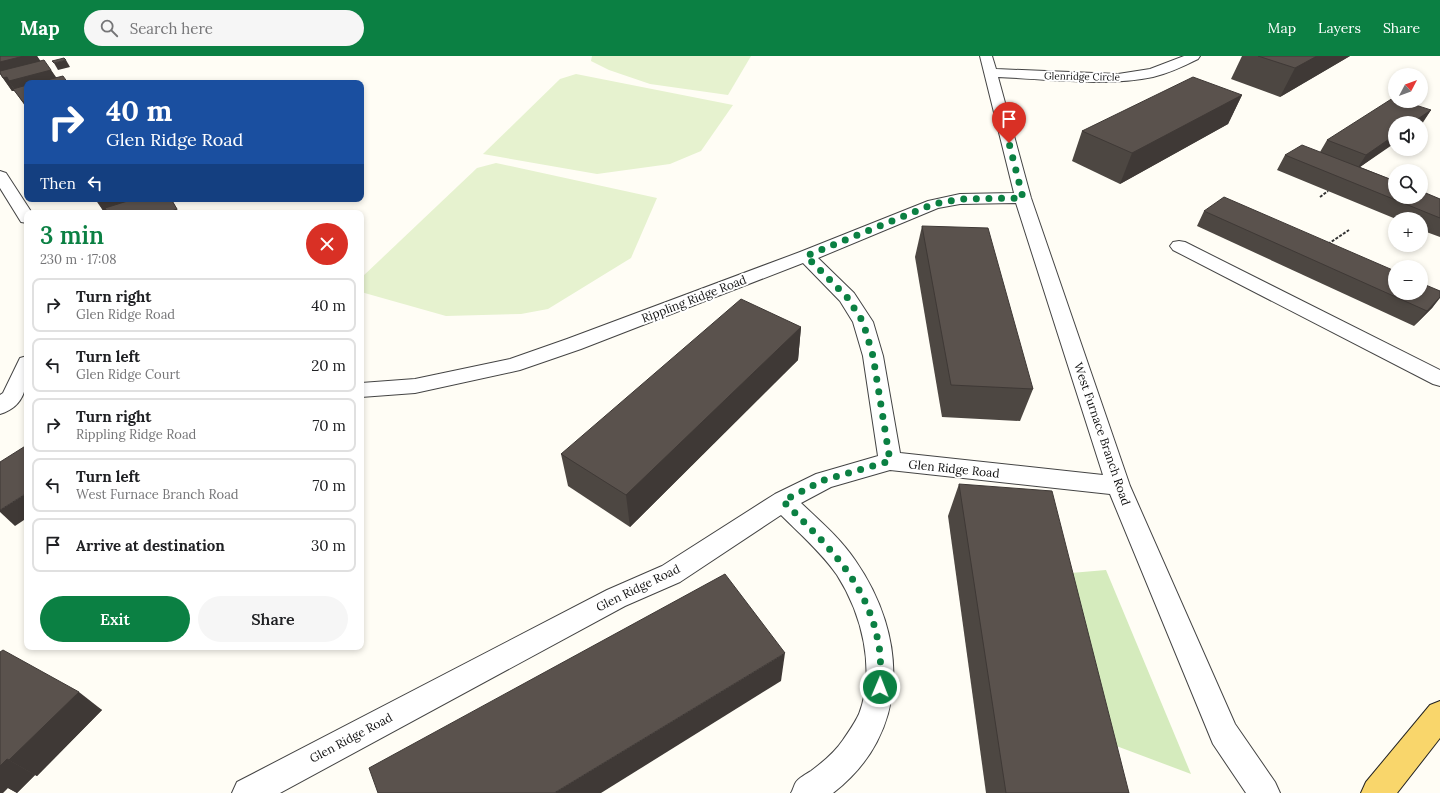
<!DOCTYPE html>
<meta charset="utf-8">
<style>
:root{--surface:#fff;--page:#f6f6f6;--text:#202124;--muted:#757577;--line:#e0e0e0;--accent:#0b8043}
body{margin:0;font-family:Lora,serif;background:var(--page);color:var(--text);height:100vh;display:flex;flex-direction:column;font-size:15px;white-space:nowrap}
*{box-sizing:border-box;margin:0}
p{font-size:13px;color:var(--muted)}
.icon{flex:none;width:22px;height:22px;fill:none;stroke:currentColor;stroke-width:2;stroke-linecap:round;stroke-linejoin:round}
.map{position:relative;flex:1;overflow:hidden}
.side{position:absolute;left:24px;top:154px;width:340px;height:440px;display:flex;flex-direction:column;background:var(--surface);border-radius:8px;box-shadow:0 2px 6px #0003}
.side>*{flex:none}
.top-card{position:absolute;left:24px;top:24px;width:340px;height:122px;border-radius:8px;box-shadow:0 2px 6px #0003;background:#1a4fa0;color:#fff;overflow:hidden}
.needle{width:26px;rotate:49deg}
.buttons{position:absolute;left:1388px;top:12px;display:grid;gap:8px}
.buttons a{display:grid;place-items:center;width:40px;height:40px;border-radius:50%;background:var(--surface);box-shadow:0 2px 6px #0003;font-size:20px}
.pin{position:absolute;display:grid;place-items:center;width:34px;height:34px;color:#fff;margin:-41px -17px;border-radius:50% 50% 50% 0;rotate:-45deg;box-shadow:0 0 4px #0007}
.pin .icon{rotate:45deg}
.me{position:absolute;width:44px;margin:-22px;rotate:1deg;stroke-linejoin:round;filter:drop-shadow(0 0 3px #0008)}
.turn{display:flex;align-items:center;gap:14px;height:84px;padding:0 16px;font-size:18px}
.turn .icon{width:52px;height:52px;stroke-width:2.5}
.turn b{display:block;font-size:28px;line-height:34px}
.then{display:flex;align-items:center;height:38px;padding:0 16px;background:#0003;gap:8px;font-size:15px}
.round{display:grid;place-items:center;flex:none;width:42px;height:42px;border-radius:21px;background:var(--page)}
.summary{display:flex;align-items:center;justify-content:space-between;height:68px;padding:0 16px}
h1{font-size:24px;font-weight:600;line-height:30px;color:var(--accent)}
.cta{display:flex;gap:8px;margin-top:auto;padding:8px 16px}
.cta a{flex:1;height:46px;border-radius:24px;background:var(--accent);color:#fff;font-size:16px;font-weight:600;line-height:46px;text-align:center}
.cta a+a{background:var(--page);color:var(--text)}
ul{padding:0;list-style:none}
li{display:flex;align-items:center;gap:12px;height:54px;margin:0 8px 6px;padding:0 8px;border:2px solid var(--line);border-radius:8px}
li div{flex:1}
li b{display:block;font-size:15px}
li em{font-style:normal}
header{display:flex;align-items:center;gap:24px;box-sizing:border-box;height:56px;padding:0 20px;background:var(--accent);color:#fff}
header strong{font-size:19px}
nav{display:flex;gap:22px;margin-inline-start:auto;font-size:14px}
.search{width:280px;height:36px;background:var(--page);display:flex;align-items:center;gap:10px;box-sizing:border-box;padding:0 14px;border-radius:22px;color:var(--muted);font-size:15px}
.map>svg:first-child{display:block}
</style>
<header>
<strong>Map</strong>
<div class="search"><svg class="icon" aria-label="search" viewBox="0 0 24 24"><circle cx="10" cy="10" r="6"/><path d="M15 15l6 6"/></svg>Search here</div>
<nav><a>Map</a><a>Layers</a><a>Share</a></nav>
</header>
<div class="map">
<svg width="1440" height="737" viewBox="0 0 1440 737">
<rect width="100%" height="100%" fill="#fffdf5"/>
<path fill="#d5ebbd" d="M1106 514 1191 718 1095 682 1059 518Z"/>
<g fill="#e6f2cf">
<path d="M592 0H751L728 39 650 28 609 14 591 5Z"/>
<path d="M576 18 733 49 701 95 670 108 597 118 483 98 560 23Z"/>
<path d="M496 107 657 142 631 202 548 253 521 258 446 260 361 236V222L477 112Z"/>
</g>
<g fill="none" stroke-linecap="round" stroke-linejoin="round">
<defs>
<g id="minor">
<path d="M980 0H992L996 13 1118 18 1150 13 1184 0H1200L1198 3C1184 10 1169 17 1153 21 1106 31 1047 23 998 21L1031 142 1130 430 1235 668 1275 726 1280 737H1246L1213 688 1110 438 890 414 831 431 801 447C820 465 840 482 855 504 908 580 911 677 833 737H791C793 734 794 729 796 726 799 722 806 718 811 715 823 706 835 696 843 684 849 675 855 667 859 658 876 613 862 558 837 519 821 496 800 478 781 459L680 526 625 550 280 737H232L237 726 607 534 662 510 775 438 816 418 878 400 863 300 853 266 840 245 803 207 581 293 520 314 415 337 361 341V327L415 323 510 303 567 283 800 196 928 145 960 138 1014 137ZM1016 147 1103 419 900 397 883 300 873 266 854 237 818 202 938 152 960 148Z"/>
<path d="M0 115 6 117 32 157H27V167L21 166 0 132Z"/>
<path d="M1179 185 1185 186 1440 314V330L1433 328 1173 194 1170 190 1173 186Z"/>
<path d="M27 300C27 325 29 349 0 358V339L3 337 20 302Z"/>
</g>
<path id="major" d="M1440 645V682L1397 737H1361L1366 726 1430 649Z"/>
</defs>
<use href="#minor" stroke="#444" stroke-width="2"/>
<use href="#major" stroke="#222" stroke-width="2"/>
<g stroke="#333" stroke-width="2" stroke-dasharray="3 1.5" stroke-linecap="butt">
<path d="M1320 141 1328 135"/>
<path d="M1328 188 1349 174"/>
</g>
<use href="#minor" fill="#fff" fill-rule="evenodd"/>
<use href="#major" fill="#f9d66b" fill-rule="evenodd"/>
</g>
<g fill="#4d4742">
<path d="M0 0H37L40 5 51 14 56 21 68 27H27V53L15 35H12L0 18Z"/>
<path d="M1242 0H1350L1280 41 1231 23Z"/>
<path d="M1242 39 1228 68 1120 128 1072 105 1082 75Z"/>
<path d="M1431 54 1422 68H1421V67L1360 111 1440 143V181L1421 174V163H1396L1277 114 1285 99 1320 96 1327 84Z"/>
<path d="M95 143H176L172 144 179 157H108L107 155 104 156Z"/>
<path d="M1204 155 1440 235V242L1432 252 1414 270 1197 170Z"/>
<path d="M922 170 1033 333 1020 365 942 361 915 201Z"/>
<path d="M801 271 798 304 630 471 568 430 561 398Z"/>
<path d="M959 428 1129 737H986L948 460Z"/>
<path d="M0 596 102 654 37 720 35 719 17 737 8 732Z"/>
</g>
<g fill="#3f3936">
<path d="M24 0H37L44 10 0 17V6Z"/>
<path d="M1317 0H1350L1280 41 1295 12Z"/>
<path d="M66 4 70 11 58 14 54 7Z"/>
<path d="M51 14 59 27H27V36L18 38 9 25Z"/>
<path d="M7 21 15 35H12L3 22Z"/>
<path d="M1242 39 1228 68 1120 128 1132 97Z"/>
<path d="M27 45V53L23 46Z"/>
<path d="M1431 54 1421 68V67H1412Z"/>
<path d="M1395 79V87L1357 113 1366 99Z"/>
<path d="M96 143H127L130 147 104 156Z"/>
<path d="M177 153 179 157H166Z"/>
<path d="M1440 241 1432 252 1414 270 1427 255Z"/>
<path d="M801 271 798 304 630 471 626 439Z"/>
<path d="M27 437V462L15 470 0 456V454Z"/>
<path d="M785 597 781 625 601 737H554Z"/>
<path d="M79 636 102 654 37 720 9 704Z"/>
<path d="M7 703 35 719 17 737 8 732 3 737H0V710Z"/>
</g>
<g fill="#5a524d" stroke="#3f3936">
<path d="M0 0H24L0 6Z"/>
<path d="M1258 0H1317L1295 12Z"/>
<path d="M64 2 66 4 54 7 52 5Z"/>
<path d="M44 4 51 14 9 25 7 21 3 22 0 17V15Z"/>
<path d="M63 20 68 27H35Z"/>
<path d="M1193 21 1242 39 1132 97 1082 75Z"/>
<path d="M27 29V45L23 46 13 33Z"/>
<path d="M1393 42H1395V45H1403L1431 54 1412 67H1395V79L1366 99 1327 84Z"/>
<path d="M1302 89 1395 125V141H1421V135L1440 143V162L1285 99Z"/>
<path d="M1224 141 1395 215V237H1421V227L1440 235V241L1427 255 1204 155Z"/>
<path d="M134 143H171L177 153 166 157H108L105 152Z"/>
<path d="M922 170 988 172 1033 333 951 329Z"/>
<path d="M741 243 801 271 626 439 561 398Z"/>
<path d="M27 389V437L0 454V406Z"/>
<path d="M959 428 1052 435 1129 737H1006Z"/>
<path d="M725 518 785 597 554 737H378L369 712Z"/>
<path d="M3 594 79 636 9 704 7 703 0 710V596Z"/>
</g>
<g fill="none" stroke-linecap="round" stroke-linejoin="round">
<path stroke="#0b8043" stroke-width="7" stroke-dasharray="0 12.6" d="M880 631C880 620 881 608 880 597 871 529 829 491 783 445L824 424 890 405 873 300 863 266 847 241 806 200 934 148 960 143 1023 142 1009 87"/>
</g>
<g text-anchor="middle" stroke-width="4" stroke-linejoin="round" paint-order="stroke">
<g font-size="10" fill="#111" stroke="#fff">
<text transform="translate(1082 20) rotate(1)" y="4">Glenridge Circle</text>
</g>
<g font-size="12" fill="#111" stroke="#fff">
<text transform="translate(694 243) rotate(-21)" y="4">Rippling Ridge Road</text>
<text transform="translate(1102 378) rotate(71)" y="4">West Furnace Branch Road</text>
<text transform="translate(954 413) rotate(6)" y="4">Glen Ridge Road</text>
<text transform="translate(638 532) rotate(-26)" y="4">Glen Ridge Road</text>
<text transform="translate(351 682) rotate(-28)" y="4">Glen Ridge Road</text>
</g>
</g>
</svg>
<div class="buttons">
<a><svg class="needle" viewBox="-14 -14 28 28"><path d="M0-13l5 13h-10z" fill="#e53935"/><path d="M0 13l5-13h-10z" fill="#757577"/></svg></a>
<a><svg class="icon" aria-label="sound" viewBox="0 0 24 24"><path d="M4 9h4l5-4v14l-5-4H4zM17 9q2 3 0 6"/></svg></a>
<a><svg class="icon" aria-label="search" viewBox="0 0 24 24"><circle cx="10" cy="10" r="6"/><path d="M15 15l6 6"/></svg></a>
<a>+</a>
<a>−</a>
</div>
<div class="pin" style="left:1009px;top:87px;background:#d93025"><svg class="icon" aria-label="arrive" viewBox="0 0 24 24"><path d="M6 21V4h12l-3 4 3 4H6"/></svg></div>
<svg class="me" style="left:880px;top:631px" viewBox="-20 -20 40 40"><circle r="17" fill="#0b8043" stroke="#fff" stroke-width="3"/><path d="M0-11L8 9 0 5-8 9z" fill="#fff"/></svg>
<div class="top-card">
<div class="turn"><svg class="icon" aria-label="right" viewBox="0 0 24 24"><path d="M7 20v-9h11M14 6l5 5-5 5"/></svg><div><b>40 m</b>Glen Ridge Road</div></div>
<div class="then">Then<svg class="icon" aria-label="left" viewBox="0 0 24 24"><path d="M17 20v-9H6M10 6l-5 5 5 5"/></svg></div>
</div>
<section class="side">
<div class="summary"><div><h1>3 min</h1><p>230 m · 17:08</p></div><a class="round" style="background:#d93025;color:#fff"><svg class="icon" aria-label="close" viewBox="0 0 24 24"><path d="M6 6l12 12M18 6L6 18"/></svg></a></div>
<ul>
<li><svg class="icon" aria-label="right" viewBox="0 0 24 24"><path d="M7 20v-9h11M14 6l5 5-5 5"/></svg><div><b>Turn right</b><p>Glen Ridge Road</p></div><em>40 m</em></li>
<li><svg class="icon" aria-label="left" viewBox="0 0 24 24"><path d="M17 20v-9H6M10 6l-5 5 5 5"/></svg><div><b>Turn left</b><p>Glen Ridge Court</p></div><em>20 m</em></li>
<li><svg class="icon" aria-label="right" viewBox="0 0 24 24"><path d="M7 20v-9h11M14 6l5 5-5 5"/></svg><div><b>Turn right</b><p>Rippling Ridge Road</p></div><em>70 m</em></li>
<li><svg class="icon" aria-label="left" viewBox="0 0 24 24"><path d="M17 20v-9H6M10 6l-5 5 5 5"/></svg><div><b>Turn left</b><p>West Furnace Branch Road</p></div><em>70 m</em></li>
<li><svg class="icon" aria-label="arrive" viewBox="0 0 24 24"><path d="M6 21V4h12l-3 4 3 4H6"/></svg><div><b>Arrive at destination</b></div><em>30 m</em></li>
</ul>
<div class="cta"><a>Exit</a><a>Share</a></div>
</section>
</div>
